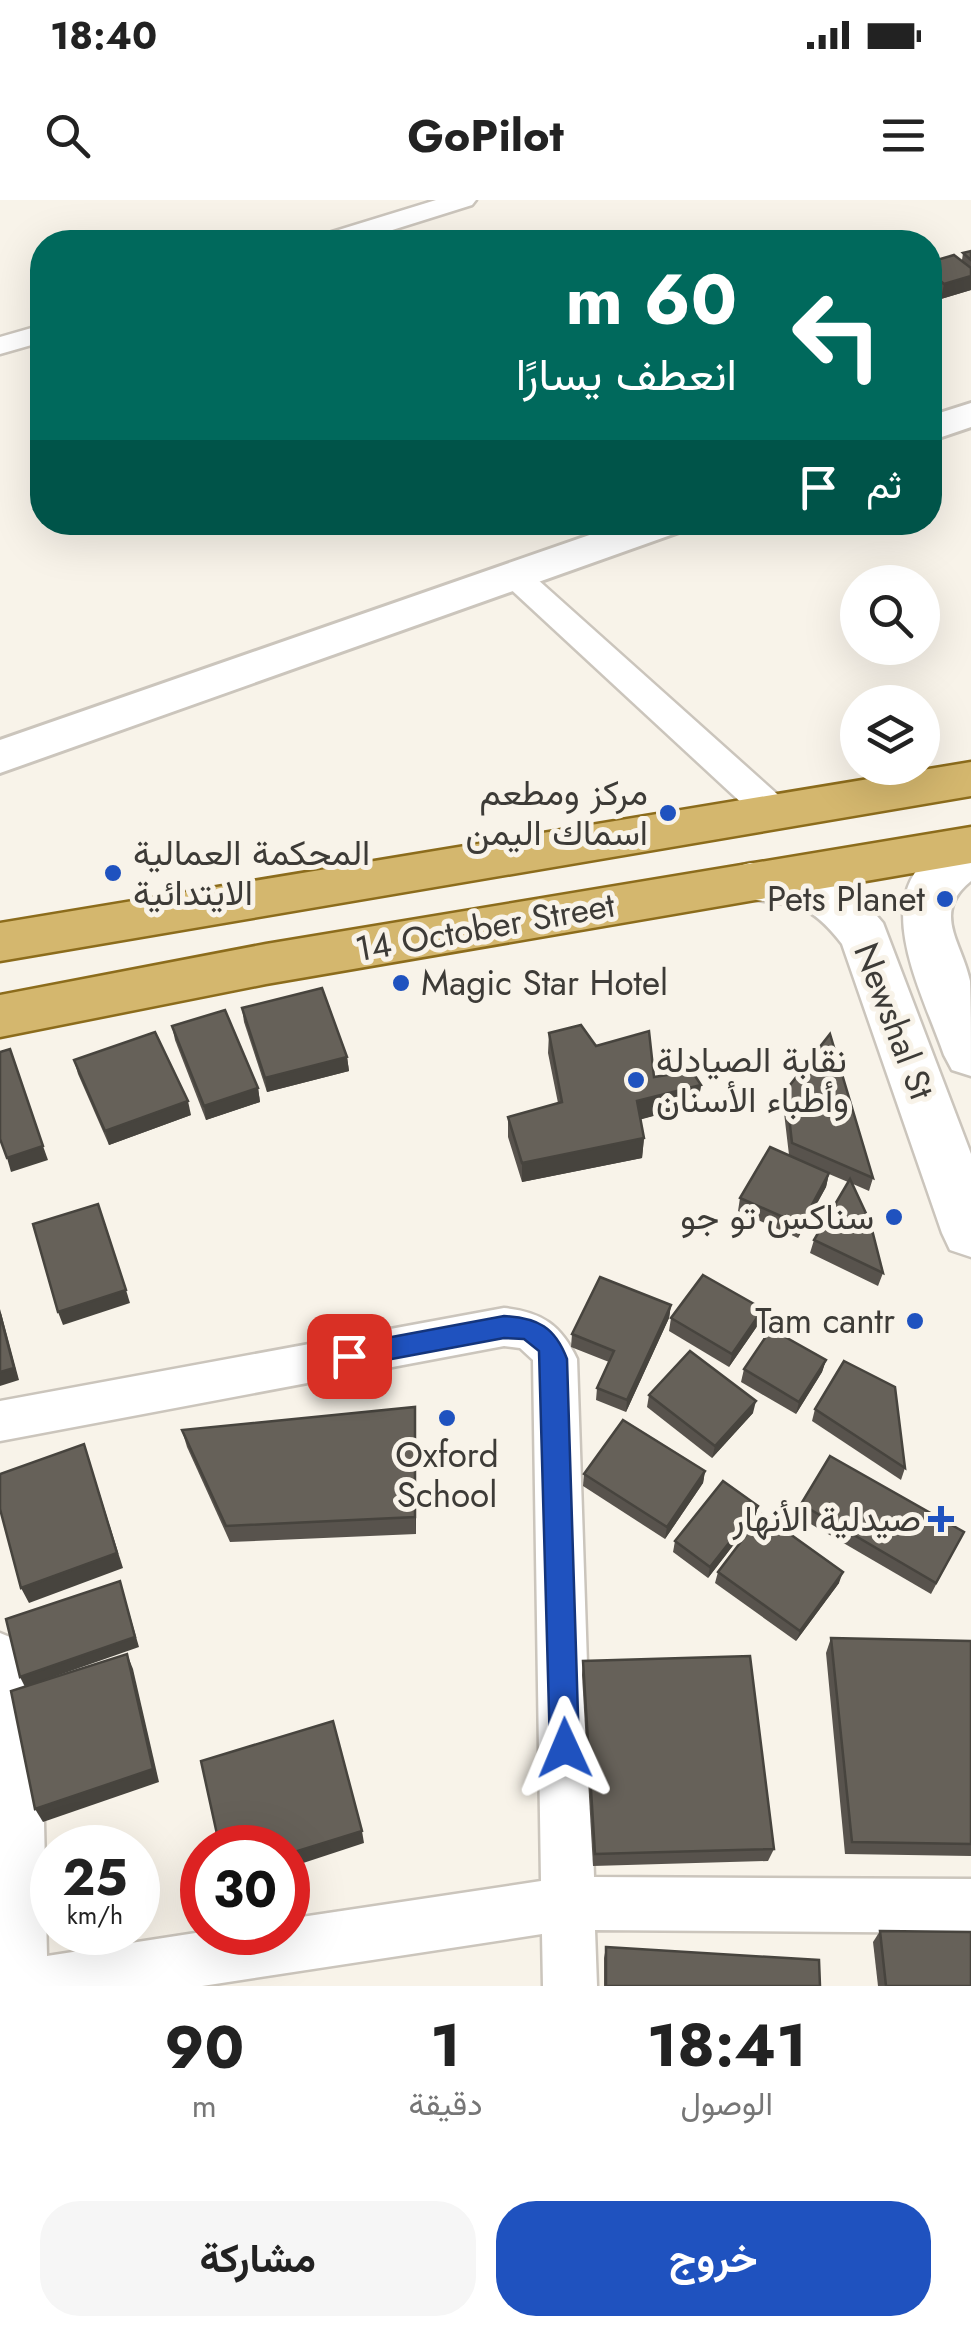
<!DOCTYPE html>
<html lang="ar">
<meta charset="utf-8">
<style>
:root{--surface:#fff;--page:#f6f6f6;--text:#222;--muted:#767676;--accent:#1f52bf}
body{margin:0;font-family:Jost,Vazirmatn,sans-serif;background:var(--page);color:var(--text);direction:rtl;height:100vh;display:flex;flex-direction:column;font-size:38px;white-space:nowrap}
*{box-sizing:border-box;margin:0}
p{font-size:32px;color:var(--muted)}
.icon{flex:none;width:55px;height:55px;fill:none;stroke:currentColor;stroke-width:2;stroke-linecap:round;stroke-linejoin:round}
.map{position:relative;height:1786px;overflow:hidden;direction:ltr}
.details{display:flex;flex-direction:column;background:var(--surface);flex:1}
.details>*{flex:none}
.banner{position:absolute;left:30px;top:30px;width:912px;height:305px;border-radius:40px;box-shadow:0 10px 40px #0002;direction:rtl;background:#00695c;color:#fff;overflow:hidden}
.controls{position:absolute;left:840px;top:365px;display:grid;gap:20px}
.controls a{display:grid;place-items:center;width:100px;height:100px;border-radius:50%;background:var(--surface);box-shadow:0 10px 40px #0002;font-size:50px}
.speed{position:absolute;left:30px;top:1625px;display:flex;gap:20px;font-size:50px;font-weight:700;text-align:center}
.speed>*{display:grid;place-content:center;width:130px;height:130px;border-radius:50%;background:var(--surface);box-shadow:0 10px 40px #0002;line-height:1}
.speed small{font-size:25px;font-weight:400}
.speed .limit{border:15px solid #d22;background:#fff;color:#111}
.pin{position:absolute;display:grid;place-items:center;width:85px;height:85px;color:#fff;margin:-42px;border-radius:20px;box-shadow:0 5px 15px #0006}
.me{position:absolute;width:110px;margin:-55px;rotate:359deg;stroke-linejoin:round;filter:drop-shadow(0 0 8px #0008)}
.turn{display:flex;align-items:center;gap:35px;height:210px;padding:0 40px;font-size:45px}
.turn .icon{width:130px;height:130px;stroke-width:2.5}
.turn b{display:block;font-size:70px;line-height:85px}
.then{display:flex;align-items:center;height:95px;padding:0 40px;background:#0003;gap:20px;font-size:38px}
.eta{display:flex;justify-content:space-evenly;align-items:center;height:170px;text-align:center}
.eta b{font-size:60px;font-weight:700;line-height:70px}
.action{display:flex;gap:20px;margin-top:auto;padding:20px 40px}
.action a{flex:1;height:115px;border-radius:40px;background:var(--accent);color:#fff;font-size:40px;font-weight:700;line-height:115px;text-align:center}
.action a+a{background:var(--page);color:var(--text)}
.status{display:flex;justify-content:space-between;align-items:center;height:70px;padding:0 50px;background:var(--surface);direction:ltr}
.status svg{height:28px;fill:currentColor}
header{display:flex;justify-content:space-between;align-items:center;height:130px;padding:0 40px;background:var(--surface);font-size:45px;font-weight:700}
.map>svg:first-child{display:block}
</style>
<div class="status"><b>18:40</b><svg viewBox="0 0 49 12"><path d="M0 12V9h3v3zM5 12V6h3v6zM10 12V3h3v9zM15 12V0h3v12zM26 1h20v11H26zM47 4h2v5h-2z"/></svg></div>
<header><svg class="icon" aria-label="menu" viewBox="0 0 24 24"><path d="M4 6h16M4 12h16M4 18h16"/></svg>GoPilot<svg class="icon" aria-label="search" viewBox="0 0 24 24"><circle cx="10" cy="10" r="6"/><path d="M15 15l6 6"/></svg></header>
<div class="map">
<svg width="971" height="1786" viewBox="0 0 971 1786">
<rect width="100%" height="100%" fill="#f8f3e9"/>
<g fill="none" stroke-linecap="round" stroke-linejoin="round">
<defs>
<g id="minor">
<path d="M436 0H476L472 5 354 42H315L319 36Z"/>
<path d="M42 125V142L0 154V137Z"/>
<path d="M516 367 527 370 786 602 791 611 786 620 773 624 760 620 505 384 500 377 505 370Z"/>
<path d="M504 1108C542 1112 561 1125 577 1159L594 1677 971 1679V1733L595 1730 597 1786H543L542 1734 202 1786H0V1433L17 1440 25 1457 44 1622 47 1756 202 1732H288V1719L541 1681 533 1160 520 1148 504 1146 0 1241V1201Z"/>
</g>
<g id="tertiary">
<path d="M971 203V227L930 241V216Z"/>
<path d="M627 322H688L682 331 0 573V540Z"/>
</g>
<g id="secondary">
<path d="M971 636V681C931 713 962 742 970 781 971 810 971 847 971 876L952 870 944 855C917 778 855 671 971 636Z"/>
<path d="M750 663C812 667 843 674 883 723L971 954V1057L950 1050 942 1033 842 744C801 691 787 711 732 694L725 681 732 668Z"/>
</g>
<g id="primary">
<path d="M971 562V596L0 761V723Z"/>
<path d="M971 627V663L266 784 0 837V795L266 744Z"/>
</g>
</defs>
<use href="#minor" stroke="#cbc5bc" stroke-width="5"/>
<use href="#tertiary" stroke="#cbc5bc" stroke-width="6"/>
<use href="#secondary" stroke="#cbc5bc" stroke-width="5"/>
<use href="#primary" stroke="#8c6c1c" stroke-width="5"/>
<use href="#minor" fill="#fff" fill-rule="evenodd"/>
<use href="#tertiary" fill="#fff" fill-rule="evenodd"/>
<use href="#secondary" fill="#fff" fill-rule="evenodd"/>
<use href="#primary" fill="#d4b76e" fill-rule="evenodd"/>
</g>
<g fill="#58534d">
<path d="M971 51V90L941 99 930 89V62L962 60 963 53Z"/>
<path d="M242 808 347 857 349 871 267 892 244 822Z"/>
<path d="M172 826 258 888 260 902 206 920 175 840Z"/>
<path d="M549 833 596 846 654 877 701 885 698 904 641 919 644 938 642 958 522 982 508 937V917L558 903 548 853Z"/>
<path d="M74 860 191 915 109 945 78 874Z"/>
<path d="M786 890 873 978 869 991 853 984 883 1073 878 1086 810 1053 814 1040 848 982 829 974 826 987 798 1038 738 1011 740 998 789 955 783 904Z"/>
<path d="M671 1105 669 1118 626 1212 596 1200 597 1188 609 1162 571 1147 572 1134Z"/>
<path d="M671 1118 760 1122 729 1167 669 1131Z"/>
<path d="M826 1160 822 1172 796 1214 741 1182 744 1169Z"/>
<path d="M649 1195 753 1213 712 1258 647 1207Z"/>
<path d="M815 1209 905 1268 901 1280 812 1221Z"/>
<path d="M416 1224V1334L230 1342 187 1247 182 1230Z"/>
<path d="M705 1271 703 1283 665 1339 583 1286 584 1274Z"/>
<path d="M801 1304 964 1332 931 1394 797 1316Z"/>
<path d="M758 1306 755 1317 708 1378 673 1352 675 1341Z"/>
<path d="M718 1372 839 1383 796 1441 715 1383Z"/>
<path d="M831 1438 971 1441V1656L845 1654 826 1453Z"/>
<path d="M583 1461 774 1649 768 1661 593 1666 582 1475Z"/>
<path d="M880 1731 971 1786H878L873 1742Z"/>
<path d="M606 1747 820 1786H604V1758Z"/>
</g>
<g fill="#47443e">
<path d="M971 76V90L941 99 944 84Z"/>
<path d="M347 857 349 871 267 892 265 878Z"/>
<path d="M701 885 698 904 635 921 637 901Z"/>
<path d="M258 888 260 902 206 920 204 906Z"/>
<path d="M188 901 191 915 109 945 105 931Z"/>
<path d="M644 938 642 958 522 982V963Z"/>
<path d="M43 946 48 960 11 972 7 958Z"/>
<path d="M829 973 826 987 798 1038 801 1025Z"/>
<path d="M126 1090 130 1103 63 1125 58 1112Z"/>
<path d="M671 1105 669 1118 626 1212 627 1200Z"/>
<path d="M0 1109 19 1180 0 1186Z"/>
<path d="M763 1109 760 1122 729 1167 732 1154Z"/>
<path d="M826 1160 822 1172 796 1214 799 1202Z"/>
<path d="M756 1201 753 1213 712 1258 715 1246Z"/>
<path d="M415 1207 416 1224V1334L415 1317Z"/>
<path d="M84 1244 123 1368 29 1403 21 1388Z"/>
<path d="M705 1271 703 1283 665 1339 667 1327Z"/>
<path d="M758 1306 755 1317 708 1378 710 1367Z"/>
<path d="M843 1372 839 1383 796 1441 800 1431Z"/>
<path d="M120 1381 139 1447 25 1487 20 1477Z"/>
<path d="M127 1454 133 1469 159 1582 43 1622 35 1609Z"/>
<path d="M362 1631 364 1643 288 1668V1654Z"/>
</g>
<g fill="#666159" stroke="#47443e" stroke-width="2.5">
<path d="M971 51V60L963 53Z"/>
<path d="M954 55 971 68V76L944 84 930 72V62Z"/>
<path d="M322 788 347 857 265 878 242 808Z"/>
<path d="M225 810 258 888 204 906 172 826Z"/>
<path d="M581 825 596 846 649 831 654 877 692 871 701 885 637 901 644 938 522 963 508 917 562 902 549 833Z"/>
<path d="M155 832 188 901 105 931 74 860Z"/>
<path d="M830 834 873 978 792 943 786 890Z"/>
<path d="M10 849 43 946 7 958 0 939V852Z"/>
<path d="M770 947 829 973 801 1025 740 998Z"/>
<path d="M850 979 870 1022 883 1073 814 1040Z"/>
<path d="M98 1004 126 1090 58 1112 33 1024Z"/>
<path d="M703 1075 763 1109 732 1154 671 1118Z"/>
<path d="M600 1077 671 1105 627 1200 597 1188 614 1151 572 1134Z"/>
<path d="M0 1114 14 1168 0 1172Z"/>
<path d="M771 1129 826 1160 799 1202 744 1169Z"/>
<path d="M690 1151 756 1201 715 1246 649 1195Z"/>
<path d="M844 1161 895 1187 905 1268 815 1209Z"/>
<path d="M415 1207V1317L226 1326 182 1230Z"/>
<path d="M623 1220 705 1271 667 1327 584 1274Z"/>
<path d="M84 1244 117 1353 21 1388 0 1309V1274Z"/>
<path d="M830 1256 964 1332 936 1383 801 1304Z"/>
<path d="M723 1281 758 1306 710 1367 675 1341Z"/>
<path d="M762 1314 843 1372 800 1431 718 1372Z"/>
<path d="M120 1381 135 1437 20 1477 6 1419Z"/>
<path d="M831 1438 971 1441V1644L852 1642Z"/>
<path d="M127 1454 153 1569 35 1609 11 1491Z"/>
<path d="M750 1456 774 1649 595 1654 583 1461Z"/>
<path d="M333 1521 362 1631 288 1654V1648H220L201 1561Z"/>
<path d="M880 1731 971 1732V1786H886Z"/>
<path d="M606 1747 819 1760 820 1786H606Z"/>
</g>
<path fill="#1f52bf" stroke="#14357c" stroke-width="2.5" d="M504 1116C538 1118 555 1127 567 1159L579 1548 575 1558 565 1562 555 1558 550 1548 539 1151 524 1139 504 1138 349 1167 340 1164 336 1156 340 1148 349 1145Z"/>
<g fill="#1f52bf" stroke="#f8f3e9" stroke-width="4">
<circle cx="668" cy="613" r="10"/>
<circle cx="113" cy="673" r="10"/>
<circle cx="945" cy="699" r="10"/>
<circle cx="401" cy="783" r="10"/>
<circle cx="636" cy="880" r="10"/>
<circle cx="894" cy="1017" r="10"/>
<circle cx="915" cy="1121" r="10"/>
<circle cx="447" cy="1218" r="10"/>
<path d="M936 1304h10v10h10v10h-10v10h-10v-10h-10v-10h10z"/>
</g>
<g text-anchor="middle" stroke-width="10" stroke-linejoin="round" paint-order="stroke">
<g font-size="35" fill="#3d3b37" stroke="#f8f3e9" text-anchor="end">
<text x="648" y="605">مركز ومطعم<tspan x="648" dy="40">اسماك اليمن</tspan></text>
<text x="133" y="665" text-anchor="start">المحكمة العمالية<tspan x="133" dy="40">الايتدائية</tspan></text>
<text x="925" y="711">Pets Planet</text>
<text x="421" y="795" text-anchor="start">Magic Star Hotel</text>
<text x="656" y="872" text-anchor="start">نقابة الصيادلة<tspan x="656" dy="40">وأطباء الأسنان</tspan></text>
<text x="874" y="1029">سناكس تو جو</text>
<text x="895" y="1133">Tam cantr</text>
<text x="447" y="1267" text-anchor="middle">Oxford<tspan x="447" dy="40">School</tspan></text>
<text x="921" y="1331">صيدلية الأنهار</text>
</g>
<g font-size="35" fill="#3d3b37" stroke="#f8f3e9">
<text transform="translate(485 727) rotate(-10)" y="12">14 October Street</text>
<text transform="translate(894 821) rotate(69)" y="12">Newshal St</text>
</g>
</g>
</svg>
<div class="controls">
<a><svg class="icon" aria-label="search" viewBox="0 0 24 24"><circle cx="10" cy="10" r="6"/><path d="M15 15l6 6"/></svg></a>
<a><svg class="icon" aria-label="layers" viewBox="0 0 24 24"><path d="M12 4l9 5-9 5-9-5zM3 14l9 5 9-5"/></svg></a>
</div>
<div class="speed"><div>25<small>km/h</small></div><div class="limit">30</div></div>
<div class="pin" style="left:349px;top:1156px;background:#d93025"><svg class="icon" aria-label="arrive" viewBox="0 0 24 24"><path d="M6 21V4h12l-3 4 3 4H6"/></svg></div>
<svg class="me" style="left:565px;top:1548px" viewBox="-20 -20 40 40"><path d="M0-17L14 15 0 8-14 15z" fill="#1f52bf" stroke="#fff" stroke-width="4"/></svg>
<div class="banner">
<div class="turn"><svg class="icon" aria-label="left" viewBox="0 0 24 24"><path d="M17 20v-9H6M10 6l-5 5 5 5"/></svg><div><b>60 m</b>انعطف يسارًا</div></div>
<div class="then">ثم<svg class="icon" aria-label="arrive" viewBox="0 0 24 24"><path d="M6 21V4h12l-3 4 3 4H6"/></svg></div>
</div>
</div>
<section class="details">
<div class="eta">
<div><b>18:41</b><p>الوصول</p></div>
<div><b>1</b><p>دقيقة</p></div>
<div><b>90</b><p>m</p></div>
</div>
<div class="action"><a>خروج</a><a>مشاركة</a></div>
</section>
